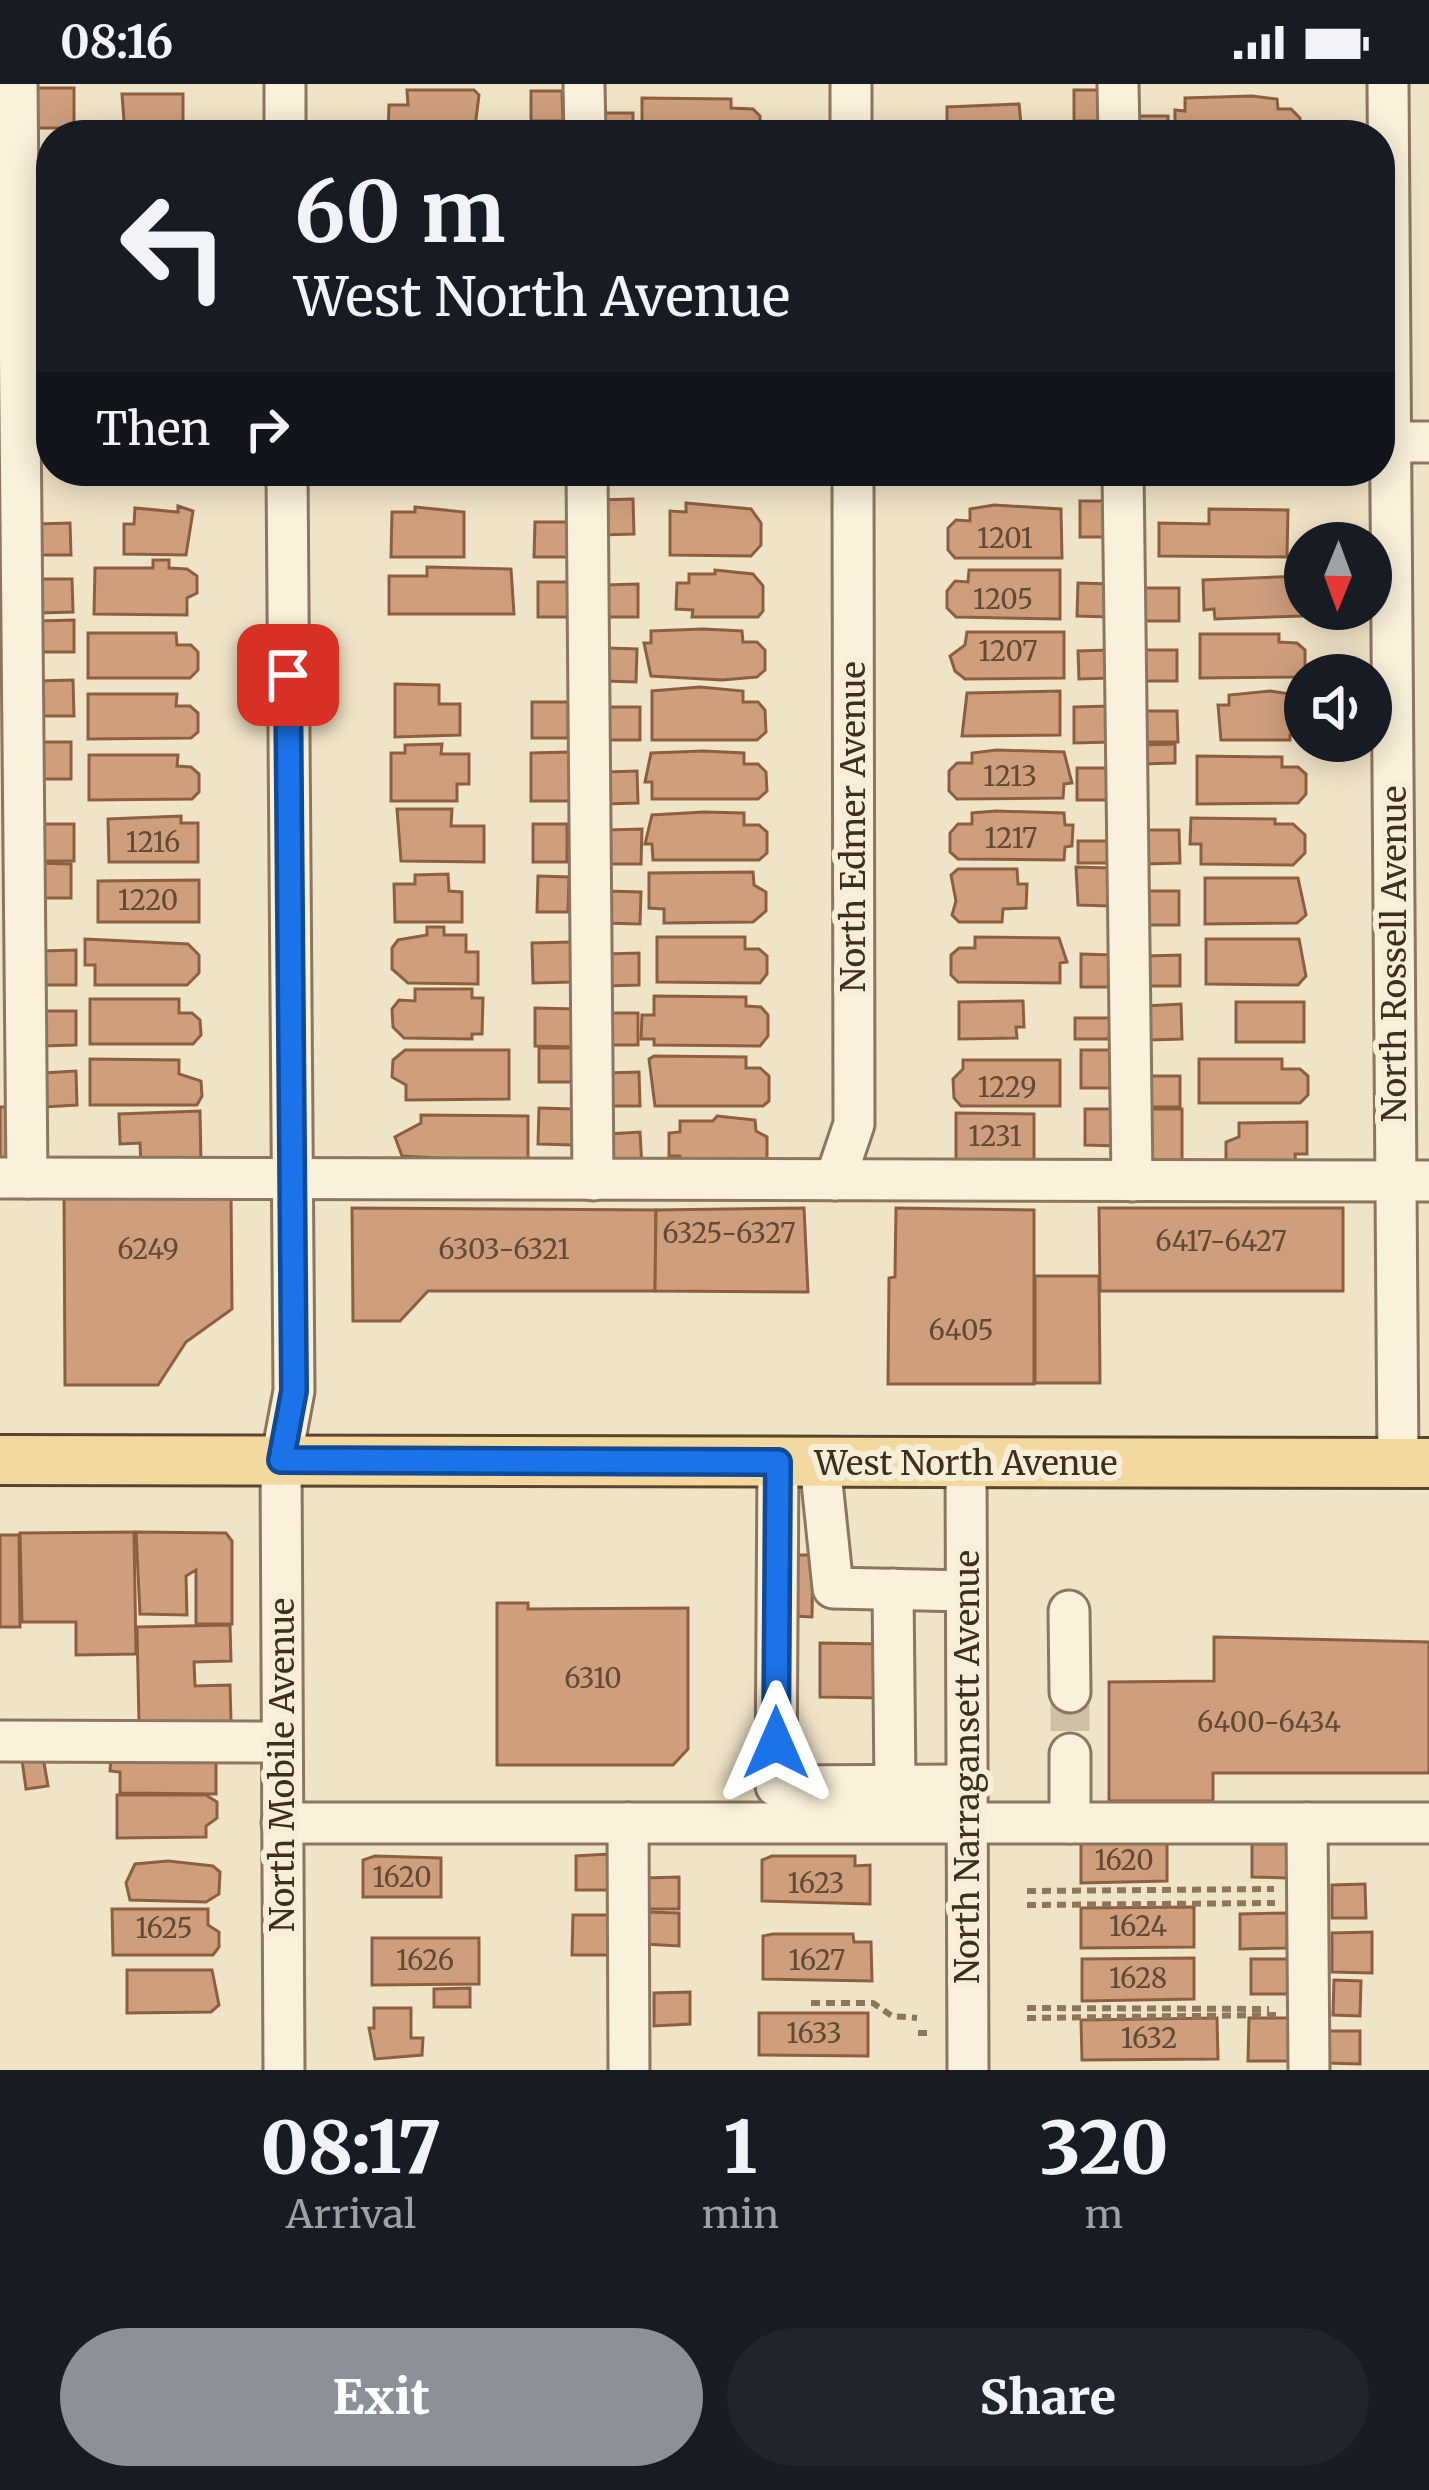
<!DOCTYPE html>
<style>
:root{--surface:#171b24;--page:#20242c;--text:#f1f3f6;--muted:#9ea1a6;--accent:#8c9099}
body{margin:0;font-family:Merriweather,serif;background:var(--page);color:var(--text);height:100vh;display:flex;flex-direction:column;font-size:45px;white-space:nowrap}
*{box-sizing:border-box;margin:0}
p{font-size:39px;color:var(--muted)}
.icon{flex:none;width:66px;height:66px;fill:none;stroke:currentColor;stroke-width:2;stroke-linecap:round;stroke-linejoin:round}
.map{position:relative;height:1986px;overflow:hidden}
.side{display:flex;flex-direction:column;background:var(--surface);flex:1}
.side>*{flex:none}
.top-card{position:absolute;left:36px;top:36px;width:1359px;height:366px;border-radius:48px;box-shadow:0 6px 30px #0003;background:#171b24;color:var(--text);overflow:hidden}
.needle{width:78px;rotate:181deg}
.tools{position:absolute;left:1284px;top:438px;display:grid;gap:24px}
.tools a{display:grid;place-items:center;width:108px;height:108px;border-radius:50%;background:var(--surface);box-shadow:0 6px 30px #0003;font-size:60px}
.pin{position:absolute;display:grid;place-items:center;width:102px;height:102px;color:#fff;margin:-51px;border-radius:24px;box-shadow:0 6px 18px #0006}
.me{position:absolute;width:132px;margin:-66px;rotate:0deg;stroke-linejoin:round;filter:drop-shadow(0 0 9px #0008)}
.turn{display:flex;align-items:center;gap:42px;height:252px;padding:0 60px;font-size:54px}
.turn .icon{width:156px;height:156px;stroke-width:2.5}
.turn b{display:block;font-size:84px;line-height:102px}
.then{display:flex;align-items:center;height:114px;padding:0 60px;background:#0003;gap:24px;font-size:45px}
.eta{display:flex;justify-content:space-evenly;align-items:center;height:204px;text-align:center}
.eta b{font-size:72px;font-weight:800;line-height:84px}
.action{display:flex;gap:24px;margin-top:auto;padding:24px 60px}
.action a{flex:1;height:138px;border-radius:72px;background:var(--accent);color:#fff;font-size:48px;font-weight:800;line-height:138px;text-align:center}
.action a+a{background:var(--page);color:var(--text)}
.status{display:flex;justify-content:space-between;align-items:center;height:84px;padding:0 60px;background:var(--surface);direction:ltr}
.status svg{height:33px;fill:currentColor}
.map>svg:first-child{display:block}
</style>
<div class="status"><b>08:16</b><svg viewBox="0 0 49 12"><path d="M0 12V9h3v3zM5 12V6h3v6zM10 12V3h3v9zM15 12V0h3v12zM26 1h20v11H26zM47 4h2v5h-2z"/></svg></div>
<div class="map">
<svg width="1429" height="1986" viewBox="0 0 1429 1986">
<rect width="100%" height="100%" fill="#f0e4c8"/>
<g fill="#cf9f7d" stroke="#8d5f41" stroke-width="3">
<rect x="37" y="4" width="37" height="40"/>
<path d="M407 6H474L479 11 474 51 388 48 389 21H408Z"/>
<path d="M1074 6H1104L1105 37H1074Z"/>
<path d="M531 7H562L563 37H531Z"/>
<path d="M122 10H183V51H125Z"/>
<path d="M1252 12 1277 15 1278 25H1291L1300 34V51H1185L1184 40H1175V26L1185 27V14Z"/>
<path d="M642 14 731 15V24L753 25 760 32V51H642Z"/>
<path d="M1019 20 1021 39H1033L1034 51H947V23Z"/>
<rect x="599" y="29" width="34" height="22"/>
<path d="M1138 32H1168V51H1139Z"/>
<rect x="35" y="246" width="16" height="39"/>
<path d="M633 415 634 450 600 451 598 416Z"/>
<rect x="1080" y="417" width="31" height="36"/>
<path d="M686 419 751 425 761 439V461L751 472 670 471V427L686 428Z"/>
<path d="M994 421 1061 425 1062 474H955L948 466V444L956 436 970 437V425Z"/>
<path d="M178 422 193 427 186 471 124 470V440H134L135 424 178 428Z"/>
<path d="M415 423 464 428V473H391L392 428H415Z"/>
<path d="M1209 425 1288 426 1287 473 1159 472V439L1209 440Z"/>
<path d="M535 438H569V473H534Z"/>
<path d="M70 439 71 471H36V440Z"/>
<path d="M153 476H169V484L187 485 197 492V509L187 514V531L94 530 95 484H153Z"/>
<path d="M427 483 511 485 514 530H389V492H427Z"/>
<path d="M715 486 753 490 763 502V527L758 533H692L693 526 676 525 677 499H689V490H715Z"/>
<path d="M969 486H1060V535L956 533 947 524V507L955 497 968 498Z"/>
<path d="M1301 492 1302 532 1215 535 1214 525 1204 526 1203 496Z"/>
<path d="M39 495H72L73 528 40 529Z"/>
<rect x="538" y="498" width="32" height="35"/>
<path d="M1078 499 1111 500 1110 533 1077 532Z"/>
<path d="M638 500V533H604V501Z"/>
<rect x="1143" y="504" width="36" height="33"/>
<path d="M74 536V568H40L39 537Z"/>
<path d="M703 545 742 547 743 558H757L765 566V586L757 593 722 596 651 592 644 559H651V547Z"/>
<path d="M967 548H1064V594L965 595 955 587 950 572 965 561Z"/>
<path d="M88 549H176L177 561H191L198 568V586L190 594H88Z"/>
<path d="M1200 550H1279V558L1297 559 1305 566V584L1297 593 1200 594Z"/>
<path d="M606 564 637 565 636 598 605 597Z"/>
<path d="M1109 566 1110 594 1079 595 1078 567Z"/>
<rect x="1143" y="566" width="34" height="31"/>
<path d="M73 596 74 632H38V597Z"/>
<path d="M395 600 439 601V620H460V651L395 653Z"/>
<path d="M700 603 743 607V618H758L765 626 766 648 757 656H652V607Z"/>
<path d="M1060 607V651L962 652 967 609Z"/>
<path d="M1270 607 1290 610V617L1303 624V644L1297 651H1290V656H1221L1218 621H1229V611Z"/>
<path d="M88 610H177L176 622H190L198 629V648L191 654 88 655Z"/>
<rect x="532" y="618" width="36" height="36"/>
<path d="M1110 622V658L1074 659V623Z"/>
<path d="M604 623H640V656H605Z"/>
<path d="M1144 627H1177L1178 658H1144Z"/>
<path d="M36 658H71V695H37Z"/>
<path d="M442 660 441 670H469V700H457V717H391V669H405V661Z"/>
<path d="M1175 660V679L1143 680 1142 661Z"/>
<path d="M997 666 1064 668 1072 699 1064 700 1063 714 957 715 949 707V687L957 679H972V669Z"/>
<path d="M703 667 744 669V680H758L766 688 767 707 758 715H652V698H645L651 669Z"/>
<path d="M569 668 570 717H531V669Z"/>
<path d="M89 671H178L177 682 191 683 199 690V708L192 715 89 716Z"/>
<path d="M1197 672 1282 673V683H1298L1306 690V710L1298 719 1197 720Z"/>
<rect x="1077" y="684" width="33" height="32"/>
<path d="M637 687 638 719 606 720V688Z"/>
<path d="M397 725H452L451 742H484V778L401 777Z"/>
<path d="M996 727 1064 729 1065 741H1073L1072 762 1065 763 1064 776 958 775 950 768V749L958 740H972V729Z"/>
<path d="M704 728 744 729V741H759L767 748V769L759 776H653L652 760H645L652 731Z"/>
<path d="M181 732V739H198V778H109L108 735Z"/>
<path d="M1191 734 1275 735V740H1293L1305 751V769L1293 781 1201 780V760H1190Z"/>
<path d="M41 740H74V777H42Z"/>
<rect x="533" y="740" width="34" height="38"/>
<path d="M642 745 641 780H607V746Z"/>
<path d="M1145 746H1179L1180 779 1146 780Z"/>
<rect x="1078" y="757" width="34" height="22"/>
<path d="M37 779 71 780V814H37Z"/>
<path d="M1076 783 1109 784 1110 822 1078 821Z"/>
<path d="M958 785H1017L1018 800H1027L1026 824 1003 825 1002 838H959L952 831 956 817 951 791Z"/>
<path d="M753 788 754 801 766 808V827L753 838 664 839V825L649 824V789Z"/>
<path d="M448 790 449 807 462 808V838H395L394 800H415V791Z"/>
<path d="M538 792 569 793 568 828H537Z"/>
<path d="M1205 794H1298L1306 831 1297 839 1205 840Z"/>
<path d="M199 796V838H98V797Z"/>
<path d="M605 807 641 808 640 840 604 839Z"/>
<rect x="1146" y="807" width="33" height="34"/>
<path d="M427 843H444V851H466V868H478V900L408 899 392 885V864L398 856 427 851Z"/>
<path d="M657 853H745V865H759L767 872V890L760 899 657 898Z"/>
<path d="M975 853 1059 854 1067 878 1060 879V899L958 898 951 891V871L959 864H975Z"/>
<path d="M85 855 188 860 199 871V889L187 901H95V881H85Z"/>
<path d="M1206 855H1299L1306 892 1298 901 1206 900Z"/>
<path d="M571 858 572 898 533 899 532 859Z"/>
<path d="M76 866V901H43L42 867Z"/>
<path d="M639 869V901L605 902V870Z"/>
<path d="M1081 870 1113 871 1112 903H1081Z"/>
<path d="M1180 871V902H1148V872Z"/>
<path d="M415 905H472V914H483L482 950H472V955L404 954 393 943 392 925 399 916 415 917Z"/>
<path d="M654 912 746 913V922L761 923 768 931V952L760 962 654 961V955H641L642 931H654Z"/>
<path d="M90 915H179V929H192L200 936 201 951 193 960H90Z"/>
<path d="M1023 917 1024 943H1016L1017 954 959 955V918Z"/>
<rect x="1236" y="918" width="68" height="40"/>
<path d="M1181 920 1182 955 1148 956 1146 922Z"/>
<path d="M535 924 575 925V963L535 962Z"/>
<path d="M43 927H76V961L43 962Z"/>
<rect x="605" y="929" width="33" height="32"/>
<path d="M1075 934H1110L1109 955H1075Z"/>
<rect x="539" y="964" width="34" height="34"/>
<path d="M405 966H509V1015L406 1016V1001L392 993 393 976Z"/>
<path d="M1081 966H1119L1118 1004H1081Z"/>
<path d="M654 972 746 973V984H760L769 992V1017L763 1022H655L649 975Z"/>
<path d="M90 975 179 976V990L201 997 202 1012 197 1021H90Z"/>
<path d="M1199 975H1282V985H1300L1308 992V1011L1300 1019H1199Z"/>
<path d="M963 976H1060V1022H961L954 1014 953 995 963 985Z"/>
<path d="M76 987 77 1021 44 1023 43 989Z"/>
<path d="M639 988 640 1022H607L606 989Z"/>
<rect x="1145" y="992" width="35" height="31"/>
<rect x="0" y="1023" width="13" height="60"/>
<path d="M539 1024 574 1025V1061L538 1060Z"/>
<path d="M1085 1025H1118V1062L1085 1061Z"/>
<rect x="1147" y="1025" width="35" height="59"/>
<path d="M200 1027 201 1080 141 1082 140 1059 120 1060 119 1030Z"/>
<path d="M956 1029 1034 1030V1076H956Z"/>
<path d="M421 1031 528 1032V1079L402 1072 395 1053 421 1039Z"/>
<path d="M717 1032 755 1036 756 1047 767 1053V1075L760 1084 680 1083V1072H669V1049L680 1048V1037H713Z"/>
<path d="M1307 1038V1070H1295L1296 1083H1226V1058L1239 1053V1039Z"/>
<path d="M640 1048 642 1084 609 1085 608 1050Z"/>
<path d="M64 1107 231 1108 232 1225 186 1258 158 1301H65Z"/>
<path d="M352 1124 656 1126 655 1207H428L400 1237H353Z"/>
<path d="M804 1124 808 1208 655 1207 656 1126Z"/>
<path d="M896 1124 1034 1126V1300H888L889 1194 895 1193Z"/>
<path d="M1099 1124H1343V1207H1100Z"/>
<path d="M1035 1192H1099L1100 1299H1035Z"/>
<path d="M134 1448 136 1570 76 1571V1538H22L20 1449Z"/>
<path d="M136 1448 226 1449 232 1457V1540H196V1486L186 1492 187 1531 140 1530Z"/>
<path d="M0 1451H19L20 1543H0Z"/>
<path d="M795 1471H813L812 1533 794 1532Z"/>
<path d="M497 1519H528V1525L688 1524V1665L673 1681H497Z"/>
<path d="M230 1541 231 1577 194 1578 195 1602 230 1601 231 1637 139 1639 137 1543Z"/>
<path d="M1214 1553 1429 1558V1689H1213V1717H1109V1598L1214 1597Z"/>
<path d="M820 1559 886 1560V1614L820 1613Z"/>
<path d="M216 1666V1710L120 1709V1688L110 1687 111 1674Z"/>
<path d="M43 1673 48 1702 26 1705 22 1676Z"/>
<path d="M117 1711H206L217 1718V1734L206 1742V1753L117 1754Z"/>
<path d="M1167 1756V1797L1081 1799V1758Z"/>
<path d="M1252 1760H1288V1794L1252 1793Z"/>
<path d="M608 1770 609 1806H576V1772Z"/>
<path d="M375 1772 441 1774V1813H363V1776Z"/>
<path d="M772 1772H855V1782L870 1781V1820L762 1817V1776Z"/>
<path d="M168 1777 213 1782 220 1788 219 1810 206 1818 130 1816 126 1799 135 1780Z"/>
<path d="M679 1793V1825H646L645 1794Z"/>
<path d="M1365 1800 1366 1834H1332V1801Z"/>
<path d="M1194 1823V1863L1081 1864V1824Z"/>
<path d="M112 1825H208V1841L219 1848V1863L213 1871H113Z"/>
<path d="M646 1828 679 1829V1862L645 1860Z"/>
<path d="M1287 1829V1864L1240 1865V1830Z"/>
<path d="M573 1831H612V1871H572Z"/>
<path d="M1372 1848V1889L1332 1888V1849Z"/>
<path d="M773 1850H853L854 1858H871L872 1897 763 1895V1852Z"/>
<path d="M372 1854H479V1900L372 1901Z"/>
<path d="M1194 1874V1915L1082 1917V1875Z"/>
<path d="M1251 1875H1289L1290 1910H1251Z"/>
<path d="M127 1886H212L219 1921 211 1928 127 1929Z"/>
<path d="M1334 1896 1361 1897 1360 1932 1333 1931Z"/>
<path d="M470 1904V1923H434V1905Z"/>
<path d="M690 1908V1940L654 1942V1909Z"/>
<path d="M374 1924H411V1954H423L422 1971 375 1975 369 1944H374Z"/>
<path d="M759 1929H868V1972L759 1971Z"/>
<path d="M1217 1934 1218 1975 1082 1976 1081 1936Z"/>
<path d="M1249 1934H1290V1977H1248Z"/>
<path d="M1329 1947H1360V1980L1329 1979Z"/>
</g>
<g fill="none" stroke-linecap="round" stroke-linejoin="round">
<path stroke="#ccc0a6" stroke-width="39" stroke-dasharray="39 20" stroke-linecap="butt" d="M1070 1608V1670"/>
<defs>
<g id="minor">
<path d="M17 0 27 1094"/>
<path d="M285 0V51"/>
<path d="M584 0 585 51"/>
<path d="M851 0V51"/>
<path d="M1118 0 1119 51"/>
<path d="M1388 0 1398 1379"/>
<path d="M1380 358H1429"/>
<path d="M587 387 593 1096"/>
<path d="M1123 387 1132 1097"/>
<path d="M0 1094 1429 1097"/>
<path d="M835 1096 854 1040 853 387"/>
<path d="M778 1378 776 1702 966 1701"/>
<path d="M820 1379 833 1504 966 1507"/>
<path d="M966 1380 968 1986"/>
<path d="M893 1505 895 1701"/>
<path d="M1069 1527 1070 1608"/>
<path d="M0 1657 281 1658"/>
<path d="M282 1739H1429"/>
<path d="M628 1739 629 1986"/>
<path d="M1070 1739V1670"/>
<path d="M1307 1739 1309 1986"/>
<path d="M284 1986 281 1376 294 1307 287 387"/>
</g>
<path id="major" d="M0 1376 1429 1379"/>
</defs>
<use href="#minor" stroke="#8d765c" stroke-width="45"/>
<use href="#major" stroke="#5b4430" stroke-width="54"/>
<g stroke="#8d765c" stroke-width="6" stroke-dasharray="9 6" stroke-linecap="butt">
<path d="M1027 1807 1274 1805"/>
<path d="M1027 1821 1275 1819"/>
<path d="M811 1919H873L892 1932 917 1934"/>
<path d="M1027 1924 1269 1925"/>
<path d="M1027 1934 1276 1931"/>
<path d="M918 1949H933"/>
</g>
<use href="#minor" stroke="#faf1dc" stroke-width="39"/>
<use href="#major" stroke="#f3d9a0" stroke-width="48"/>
</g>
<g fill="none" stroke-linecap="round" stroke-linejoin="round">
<defs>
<path id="route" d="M288 591 294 1307 281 1376 778 1378 776 1659"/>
</defs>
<use href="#route" stroke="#114b97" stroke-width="30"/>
<use href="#route" stroke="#1a73e8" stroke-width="21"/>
</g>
<g text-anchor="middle" stroke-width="12" stroke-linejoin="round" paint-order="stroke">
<g font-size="27" fill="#624a37">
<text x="1005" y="464">1201</text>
<text x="1003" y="525">1205</text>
<text x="1008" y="577">1207</text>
<text x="1010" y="702">1213</text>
<text x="1011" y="764">1217</text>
<text x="153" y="768">1216</text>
<text x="148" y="826">1220</text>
<text x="1007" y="1013">1229</text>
<text x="995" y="1062">1231</text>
<text x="729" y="1159">6325-6327</text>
<text x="1221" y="1167">6417-6427</text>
<text x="148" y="1175">6249</text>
<text x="504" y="1175">6303-6321</text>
<text x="961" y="1256">6405</text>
<text x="593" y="1604">6310</text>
<text x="1269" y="1648">6400-6434</text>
<text x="1124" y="1786">1620</text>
<text x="402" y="1803">1620</text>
<text x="816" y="1809">1623</text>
<text x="1138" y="1852">1624</text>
<text x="164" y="1854">1625</text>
<text x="425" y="1886">1626</text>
<text x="817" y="1886">1627</text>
<text x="1138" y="1904">1628</text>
<text x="814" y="1959">1633</text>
<text x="1149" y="1964">1632</text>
</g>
<g font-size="33" fill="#3d2e20" stroke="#f7eed8">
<text transform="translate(853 743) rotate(-90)" y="12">North Edmer Avenue</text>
<text transform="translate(1394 870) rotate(-90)" y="12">North Rossell Avenue</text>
<text x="966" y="1391">West North Avenue</text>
<text transform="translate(282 1681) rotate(-90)" y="12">North Mobile Avenue</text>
<text transform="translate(967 1683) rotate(-90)" y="12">North Narragansett Avenue</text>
</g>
</g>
</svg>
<div class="tools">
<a><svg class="needle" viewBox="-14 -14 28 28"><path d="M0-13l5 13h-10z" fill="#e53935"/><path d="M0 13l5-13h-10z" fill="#9ea1a6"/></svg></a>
<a><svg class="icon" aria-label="sound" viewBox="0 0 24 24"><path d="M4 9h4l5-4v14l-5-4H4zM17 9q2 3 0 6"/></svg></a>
</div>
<div class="pin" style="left:288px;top:591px;background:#d93025"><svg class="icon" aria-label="arrive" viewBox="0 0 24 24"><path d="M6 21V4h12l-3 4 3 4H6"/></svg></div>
<svg class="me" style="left:776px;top:1659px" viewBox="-20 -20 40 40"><path d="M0-17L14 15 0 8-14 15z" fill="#1a73e8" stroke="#fff" stroke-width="4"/></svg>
<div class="top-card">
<div class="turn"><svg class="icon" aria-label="left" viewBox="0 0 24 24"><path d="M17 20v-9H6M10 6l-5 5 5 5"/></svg><div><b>60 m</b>West North Avenue</div></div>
<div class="then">Then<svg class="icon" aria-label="right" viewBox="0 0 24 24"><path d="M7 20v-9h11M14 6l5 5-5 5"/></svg></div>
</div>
</div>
<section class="side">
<div class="eta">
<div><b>08:17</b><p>Arrival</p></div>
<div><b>1</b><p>min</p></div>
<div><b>320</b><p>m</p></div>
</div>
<div class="action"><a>Exit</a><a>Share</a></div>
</section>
